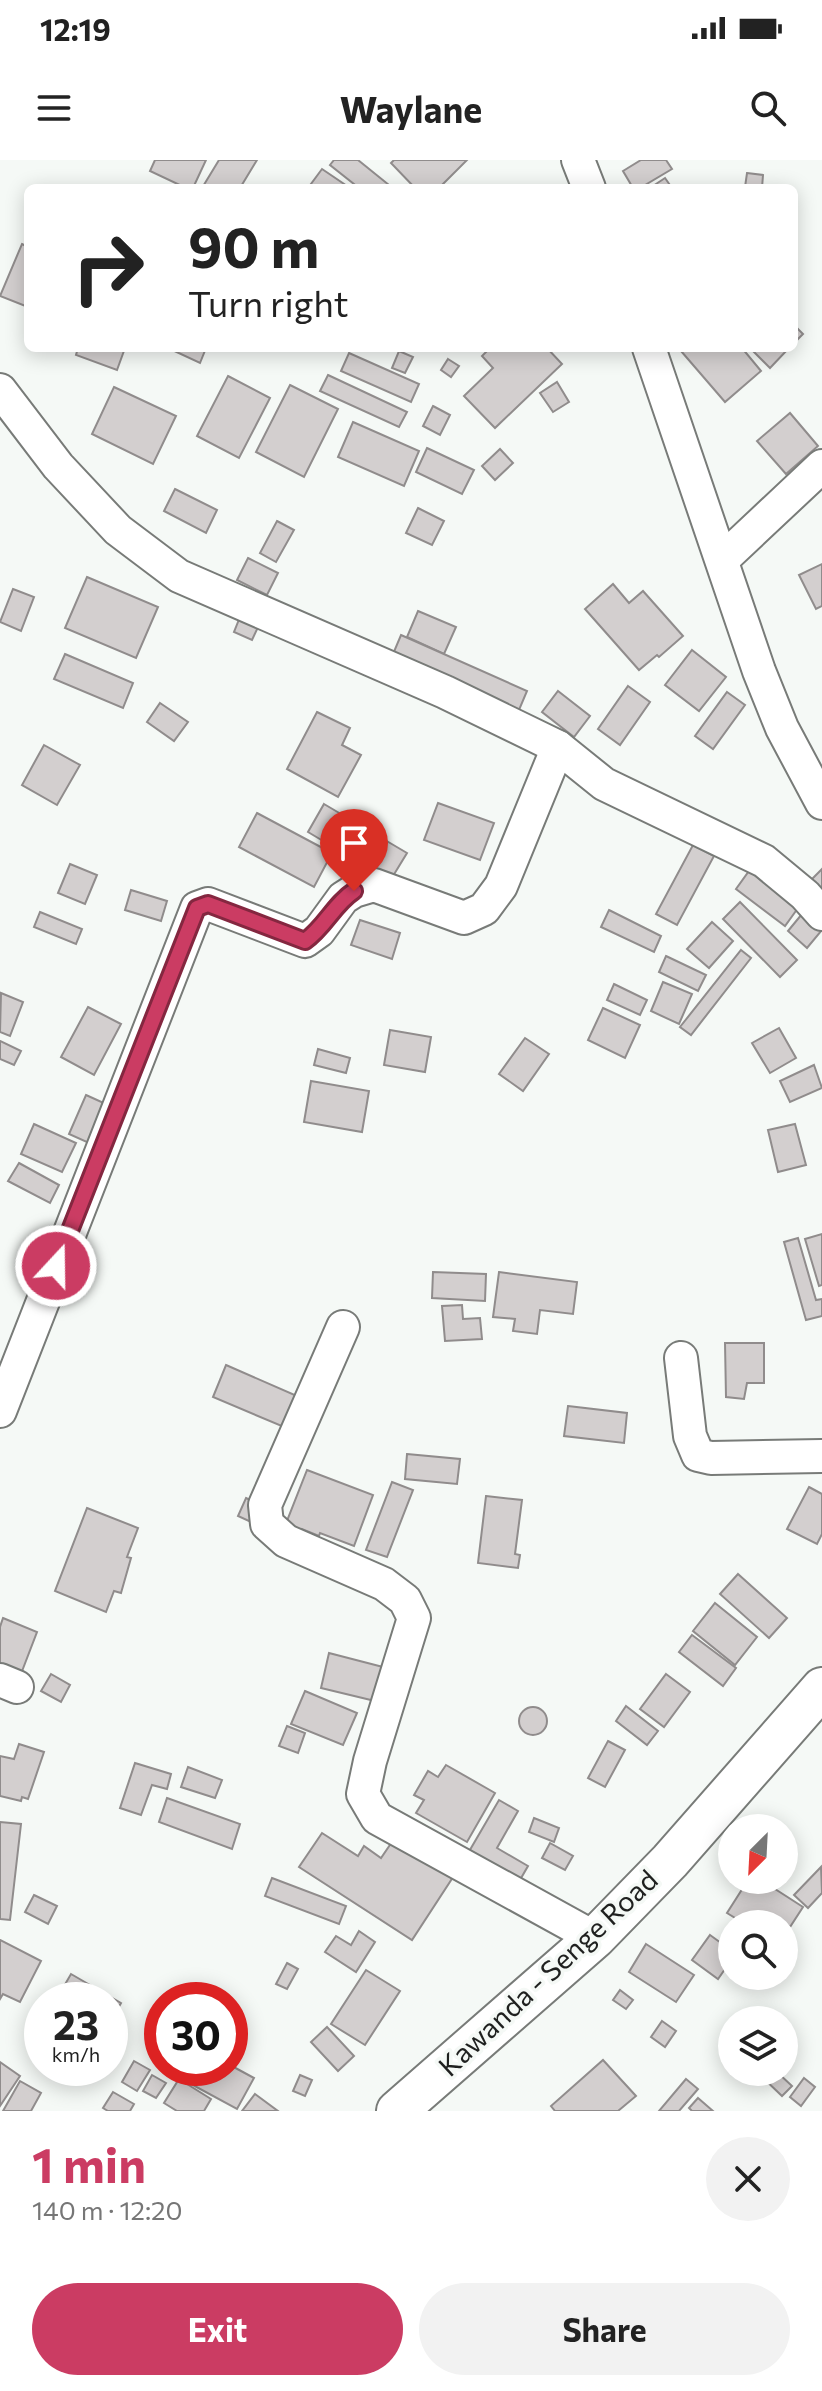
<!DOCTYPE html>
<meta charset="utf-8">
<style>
:root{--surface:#fff;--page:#f2f2f2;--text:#222;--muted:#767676;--accent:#cb3c63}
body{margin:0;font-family:Commissioner,sans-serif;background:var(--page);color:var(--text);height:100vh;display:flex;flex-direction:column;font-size:30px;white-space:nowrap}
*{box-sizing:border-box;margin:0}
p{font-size:26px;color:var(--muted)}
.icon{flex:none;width:44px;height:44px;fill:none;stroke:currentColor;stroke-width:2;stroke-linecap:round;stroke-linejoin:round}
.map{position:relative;height:1951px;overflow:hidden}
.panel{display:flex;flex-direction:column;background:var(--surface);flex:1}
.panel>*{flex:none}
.top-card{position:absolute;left:24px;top:24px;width:774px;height:168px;border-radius:12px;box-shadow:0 4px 20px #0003;background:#fff;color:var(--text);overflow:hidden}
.needle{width:52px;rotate:204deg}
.buttons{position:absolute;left:718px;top:1654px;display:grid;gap:16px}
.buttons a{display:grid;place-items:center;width:80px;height:80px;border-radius:50%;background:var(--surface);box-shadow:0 4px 20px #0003;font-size:40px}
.speed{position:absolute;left:24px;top:1822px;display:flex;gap:16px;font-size:40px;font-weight:700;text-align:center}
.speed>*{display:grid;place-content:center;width:104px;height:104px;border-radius:50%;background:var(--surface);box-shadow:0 4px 20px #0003;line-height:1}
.speed small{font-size:20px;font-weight:400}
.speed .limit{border:12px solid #d22;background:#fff;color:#111}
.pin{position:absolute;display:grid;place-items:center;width:68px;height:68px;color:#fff;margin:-82px -34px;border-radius:50% 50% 50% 0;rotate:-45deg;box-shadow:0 0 8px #0007}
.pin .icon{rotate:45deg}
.me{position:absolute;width:88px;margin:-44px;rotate:21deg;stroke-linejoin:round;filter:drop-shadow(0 0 6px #0008)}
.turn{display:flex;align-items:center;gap:28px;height:168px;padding:0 32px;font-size:36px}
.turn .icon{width:104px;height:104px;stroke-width:2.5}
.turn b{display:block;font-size:56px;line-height:68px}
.round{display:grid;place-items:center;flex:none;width:84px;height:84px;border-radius:42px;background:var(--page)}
.summary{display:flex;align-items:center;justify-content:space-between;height:136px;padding:0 32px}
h1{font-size:48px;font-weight:700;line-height:60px;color:var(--accent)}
.button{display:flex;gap:16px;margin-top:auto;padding:16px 32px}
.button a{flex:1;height:92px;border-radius:48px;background:var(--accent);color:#fff;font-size:32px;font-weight:700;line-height:92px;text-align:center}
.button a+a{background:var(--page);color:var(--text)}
.status{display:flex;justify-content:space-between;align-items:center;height:56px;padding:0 40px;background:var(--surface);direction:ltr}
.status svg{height:22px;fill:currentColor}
header{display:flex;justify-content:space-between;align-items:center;height:104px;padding:0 32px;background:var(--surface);font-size:36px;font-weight:700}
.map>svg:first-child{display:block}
</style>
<div class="status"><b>12:19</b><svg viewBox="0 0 49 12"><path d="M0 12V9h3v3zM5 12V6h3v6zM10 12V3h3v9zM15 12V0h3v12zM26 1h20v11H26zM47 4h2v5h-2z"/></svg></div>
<header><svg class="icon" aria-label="menu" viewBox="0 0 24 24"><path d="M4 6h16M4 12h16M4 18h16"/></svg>Waylane<svg class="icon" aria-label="search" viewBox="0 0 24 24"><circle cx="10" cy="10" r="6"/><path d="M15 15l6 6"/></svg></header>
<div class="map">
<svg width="822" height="1951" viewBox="0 0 822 1951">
<rect width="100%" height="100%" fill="#f5f9f6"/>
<g fill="#d3cfcf" stroke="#908c8c" stroke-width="2">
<path d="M155 0H206L193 28H186L150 11Z"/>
<path d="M219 0H257L240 28H202Z"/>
<path d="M334 0H358L389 25 386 28H359L330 5Z"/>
<path d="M394 0H467L439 28H415L391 3Z"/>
<path d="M641 0H666L672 9 640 28H633L623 11Z"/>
<path d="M322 9 350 28H308Z"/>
<path d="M747 13 763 15 762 28 745 27Z"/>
<path d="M665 18 672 28H650Z"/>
<path d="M22 84 28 87V147L0 136Z"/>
<path d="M794 165 803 174 794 183Z"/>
<path d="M78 188H125L117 210 76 195Z"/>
<path d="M168 188H206L200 203Z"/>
<path d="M490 188H547L562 204 495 268 464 236 493 208 482 196Z"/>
<path d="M684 188H742L761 211 725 242 681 191Z"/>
<path d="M750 188H789L770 208Z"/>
<path d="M399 191 413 197 405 213 392 208Z"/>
<path d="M349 193 419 224 411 242 341 211Z"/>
<path d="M448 199 459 206 451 217 441 210Z"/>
<path d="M328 215 407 252 399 267 320 231Z"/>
<path d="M228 216 270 238 239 298 197 276Z"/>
<path d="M557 222 569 242 553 252 540 233Z"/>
<path d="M290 225 338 249 304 317 256 292Z"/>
<path d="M114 227 176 256 153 304 92 274Z"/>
<path d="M433 246 450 255 440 275 423 266Z"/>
<path d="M790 253 818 286 786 314 757 281Z"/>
<path d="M353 262 419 291 404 326 338 297Z"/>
<path d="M427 288 474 310 462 334 416 312Z"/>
<path d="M500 289 513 303 495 320 482 306Z"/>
<path d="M175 329 217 350 206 373 164 351Z"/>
<path d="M418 348 444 361 432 385 406 373Z"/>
<path d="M277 361 294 370 276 402 260 393Z"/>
<path d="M248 398 278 413 267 435 237 420Z"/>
<path d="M822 404V446L816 449 799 415Z"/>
<path d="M87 417 158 447 136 498 65 468Z"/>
<path d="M613 424 629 443 643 431 683 476 659 497 657 495 639 510 585 449Z"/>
<path d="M13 429 34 437 21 471 0 462Z"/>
<path d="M418 451 456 467 444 494 407 477Z"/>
<path d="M240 457 259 465 252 480 234 472Z"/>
<path d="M401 475 527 531 519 550 393 494Z"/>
<path d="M692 490 726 517 699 551 665 525Z"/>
<path d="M65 494 133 523 123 548 54 519Z"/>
<path d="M628 526 650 542 620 585 598 569Z"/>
<path d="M558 531 590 556 574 577 542 552Z"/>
<path d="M727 532 745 545 713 589 695 576Z"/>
<path d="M160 543 188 562 174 581 147 562Z"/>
<path d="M317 552 350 568 342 585 361 595 338 637 287 609Z"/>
<path d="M44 585 80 605 57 645 22 625Z"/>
<path d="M438 643 494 663 480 700 424 680Z"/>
<path d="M324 644 407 693 390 721 308 672Z"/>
<path d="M257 653 332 693 314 727 239 687Z"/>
<path d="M693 685 714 696 677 765 656 754Z"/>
<path d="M70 704 97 715 85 744 58 733Z"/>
<path d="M822 709V736L809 722Z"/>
<path d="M749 711 798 748 785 766 736 729Z"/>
<path d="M131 730 167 741 161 761 125 750Z"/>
<path d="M740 742 797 800 780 817 723 759Z"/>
<path d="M609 750 661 776 654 792 601 767Z"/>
<path d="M40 752 82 769 76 784 34 767Z"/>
<path d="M802 754 822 770 807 788 788 771Z"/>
<path d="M360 760 400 773 392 799 351 785Z"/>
<path d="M712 762 733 781 709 808 687 789Z"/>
<path d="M741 790 751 798 691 875 680 867Z"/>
<path d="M666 796 706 815 698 831 659 812Z"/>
<path d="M663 822 692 834 679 864 651 851Z"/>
<path d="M614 824 647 840 640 855 607 840Z"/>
<path d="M1 833 23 842 10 876 0 872Z"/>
<path d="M88 847 121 864 94 915 61 897Z"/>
<path d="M603 848 640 865 625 898 588 880Z"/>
<path d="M779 868 796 898 770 913 752 883Z"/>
<path d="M390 870 431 877 425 912 384 905Z"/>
<path d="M525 878 549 894 523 931 499 914Z"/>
<path d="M0 881 21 891 14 905 0 899Z"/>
<path d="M318 889 350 898 346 913 314 905Z"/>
<path d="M814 905 822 928 790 942 780 921Z"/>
<path d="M311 921 369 931 362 972 304 962Z"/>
<path d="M86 935 106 944 89 983 69 974Z"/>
<path d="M34 964 76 983 62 1012 21 994Z"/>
<path d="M795 964 806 1005 778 1012 768 970Z"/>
<path d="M19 1003 59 1025 50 1043 8 1021Z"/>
<path d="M822 1074V1125L819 1126 805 1079Z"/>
<path d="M798 1078 816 1140 822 1139V1156L806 1160 784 1082Z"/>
<path d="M433 1112 486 1114 485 1141 432 1138Z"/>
<path d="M499 1112 577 1122 573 1154 540 1150 537 1174 513 1171 515 1159 493 1157Z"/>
<path d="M462 1145 463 1159 480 1158 482 1179 445 1181 442 1146Z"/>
<path d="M725 1183H764V1223H747L744 1239 726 1237Z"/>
<path d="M226 1205 297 1236 284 1267 213 1237Z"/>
<path d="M568 1246 627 1253 624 1283 564 1276Z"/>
<path d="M407 1294 460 1299 457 1324 405 1319Z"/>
<path d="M307 1310 373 1335 354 1386 320 1373 319 1376 302 1369 299 1377 283 1371Z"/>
<path d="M392 1322 413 1330 387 1397 366 1390Z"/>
<path d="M809 1327 822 1334V1374L817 1384 787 1369Z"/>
<path d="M486 1336 522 1340 515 1394 520 1395 518 1408 478 1403Z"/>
<path d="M246 1338 260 1345 251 1362 238 1356Z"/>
<path d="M87 1348 138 1368 127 1397 131 1398 121 1433 114 1431 106 1452 55 1431Z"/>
<path d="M738 1414 787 1458 769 1478 720 1434Z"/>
<path d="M715 1443 757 1477 735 1505 693 1471Z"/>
<path d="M3 1458 37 1472 19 1519 0 1511V1467Z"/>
<path d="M692 1475 736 1508 723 1526 679 1492Z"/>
<path d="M329 1493 383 1507 375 1541 321 1528Z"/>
<path d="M51 1514 70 1525 61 1542 41 1531Z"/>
<path d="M666 1514 690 1532 664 1567 640 1549Z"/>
<path d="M305 1531 357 1553 343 1585 291 1564Z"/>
<path d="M626 1546 658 1571 647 1585 616 1561Z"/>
<circle cx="533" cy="1561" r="14"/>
<path d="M287 1566 305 1573 298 1593 279 1586Z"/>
<path d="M608 1581 625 1590 605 1627 588 1618Z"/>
<path d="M19 1584 44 1592 28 1639 22 1637 21 1641 0 1636V1596L14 1599Z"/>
<path d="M135 1603 171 1614 167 1629 152 1625 141 1655 120 1648Z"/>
<path d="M446 1605 495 1633 467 1682 416 1653 424 1640 414 1635 428 1611 438 1617Z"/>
<path d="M188 1607 222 1620 215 1638 181 1627Z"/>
<path d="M167 1638 240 1664 232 1689 159 1662Z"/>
<path d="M499 1640 518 1651 497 1688 528 1706 517 1725 467 1695Z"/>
<path d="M534 1658 559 1668 554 1682 529 1672Z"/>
<path d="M0 1662 21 1664 10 1760 0 1759Z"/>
<path d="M322 1673 358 1696 364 1686 381 1698 398 1673 457 1711 412 1780 299 1707Z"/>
<path d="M550 1683 573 1696 565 1710 542 1698Z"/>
<path d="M821 1707 822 1733 808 1748 794 1735Z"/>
<path d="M272 1718 346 1746 339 1764 265 1736Z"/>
<path d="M748 1720H761L803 1747 790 1767 769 1753 761 1764H745L727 1753Z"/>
<path d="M34 1735 57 1746 48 1764 25 1752Z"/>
<path d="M359 1771 375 1782 356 1812 325 1792 336 1776 351 1785Z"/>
<path d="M710 1775 732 1791V1799L718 1819 692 1800Z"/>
<path d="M0 1780 41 1801 20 1842 3 1834 0 1839Z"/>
<path d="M646 1784 694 1815 676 1842 629 1812Z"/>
<path d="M287 1803 298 1809 287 1829 276 1824Z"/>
<path d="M366 1810 400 1831 365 1885 331 1864Z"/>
<path d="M71 1814 121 1843 110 1862V1840H56Z"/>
<path d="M620 1830 633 1840 626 1849 613 1840Z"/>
<path d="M662 1861 676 1871 665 1887 651 1877Z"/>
<path d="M327 1867 354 1896 338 1911 311 1882Z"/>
<path d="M603 1900 636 1936 618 1951H555L551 1946Z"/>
<path d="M134 1901 150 1910 137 1931 122 1922Z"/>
<path d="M0 1902 20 1916 0 1946Z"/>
<path d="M230 1905 254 1918 237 1949 178 1917 183 1908H230Z"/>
<path d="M757 1912H777L792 1926 782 1936Z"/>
<path d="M152 1915 166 1923 156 1938 143 1931Z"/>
<path d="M300 1915 312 1920 305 1936 293 1931Z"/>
<path d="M804 1918 815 1927 801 1946 790 1937Z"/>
<path d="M179 1919 211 1939 204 1951H177L164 1943Z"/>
<path d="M686 1919 698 1929 679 1951H659Z"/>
<path d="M20 1921 41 1933 31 1951H3Z"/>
<path d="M113 1932 134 1944 130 1951H108L103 1948Z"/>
<path d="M255 1934 278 1951H242Z"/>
<path d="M698 1938 713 1951H692L689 1948Z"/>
</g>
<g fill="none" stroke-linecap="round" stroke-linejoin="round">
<defs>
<g id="minor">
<path d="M578 0 589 28"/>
<path d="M649 188 759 511 782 568 822 643"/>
<path d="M0 230 58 306 118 370 179 416 445 532 558 587 604 624 764 701 805 735 822 754"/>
<path d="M722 400 822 306"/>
<path d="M343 1167 265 1345 267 1364 286 1381 384 1424 405 1440 414 1458 370 1601 363 1634 377 1658 595 1778"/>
<path d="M681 1198 690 1276 698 1295 711 1298 822 1296"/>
<path d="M0 1251 197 748 208 744 305 781 319 771 343 738 354 731 374 725 464 758 484 749 501 726 558 587"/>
<path d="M0 1520 17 1527"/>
</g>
<path id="tertiary" d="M397 1951 595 1778 670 1701 822 1528"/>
</defs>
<use href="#minor" stroke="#787b78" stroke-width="36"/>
<use href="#tertiary" stroke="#787b78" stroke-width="44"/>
<use href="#minor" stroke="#fff" stroke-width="32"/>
<use href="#tertiary" stroke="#fff" stroke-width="40"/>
</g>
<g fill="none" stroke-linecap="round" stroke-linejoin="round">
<defs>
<path id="route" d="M56 1106 197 748 208 744 305 781C325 767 334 744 354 731"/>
</defs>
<use href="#route" stroke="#842740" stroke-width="20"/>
<use href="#route" stroke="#cb3c63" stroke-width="14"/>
</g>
<g text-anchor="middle" stroke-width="7" stroke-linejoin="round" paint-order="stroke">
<g font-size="28" fill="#1f201f" stroke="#f5f9f6">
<text transform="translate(548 1813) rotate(-43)" y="10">Kawanda - Senge Road</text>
</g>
</g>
</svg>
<div class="buttons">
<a><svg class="needle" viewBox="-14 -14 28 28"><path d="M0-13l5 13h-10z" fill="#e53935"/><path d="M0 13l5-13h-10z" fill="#767676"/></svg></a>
<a><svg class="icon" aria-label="search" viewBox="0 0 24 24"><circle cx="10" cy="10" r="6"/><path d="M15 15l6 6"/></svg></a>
<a><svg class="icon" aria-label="layers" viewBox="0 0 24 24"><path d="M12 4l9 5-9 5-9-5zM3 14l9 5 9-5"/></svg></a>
</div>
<div class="speed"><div>23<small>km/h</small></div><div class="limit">30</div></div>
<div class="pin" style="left:354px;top:731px;background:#d93025"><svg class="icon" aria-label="arrive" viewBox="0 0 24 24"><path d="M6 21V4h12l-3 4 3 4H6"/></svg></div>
<svg class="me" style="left:56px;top:1106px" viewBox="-20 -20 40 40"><circle r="17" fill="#cb3c63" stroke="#fff" stroke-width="3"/><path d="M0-11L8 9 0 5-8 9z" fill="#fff"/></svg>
<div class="top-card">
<div class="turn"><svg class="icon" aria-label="right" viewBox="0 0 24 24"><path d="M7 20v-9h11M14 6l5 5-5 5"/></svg><div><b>90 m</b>Turn right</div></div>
</div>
</div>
<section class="panel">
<div class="summary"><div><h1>1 min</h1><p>140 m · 12:20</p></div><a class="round"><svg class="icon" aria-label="close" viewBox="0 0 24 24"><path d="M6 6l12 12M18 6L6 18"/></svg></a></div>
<div class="button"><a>Exit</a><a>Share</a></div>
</section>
